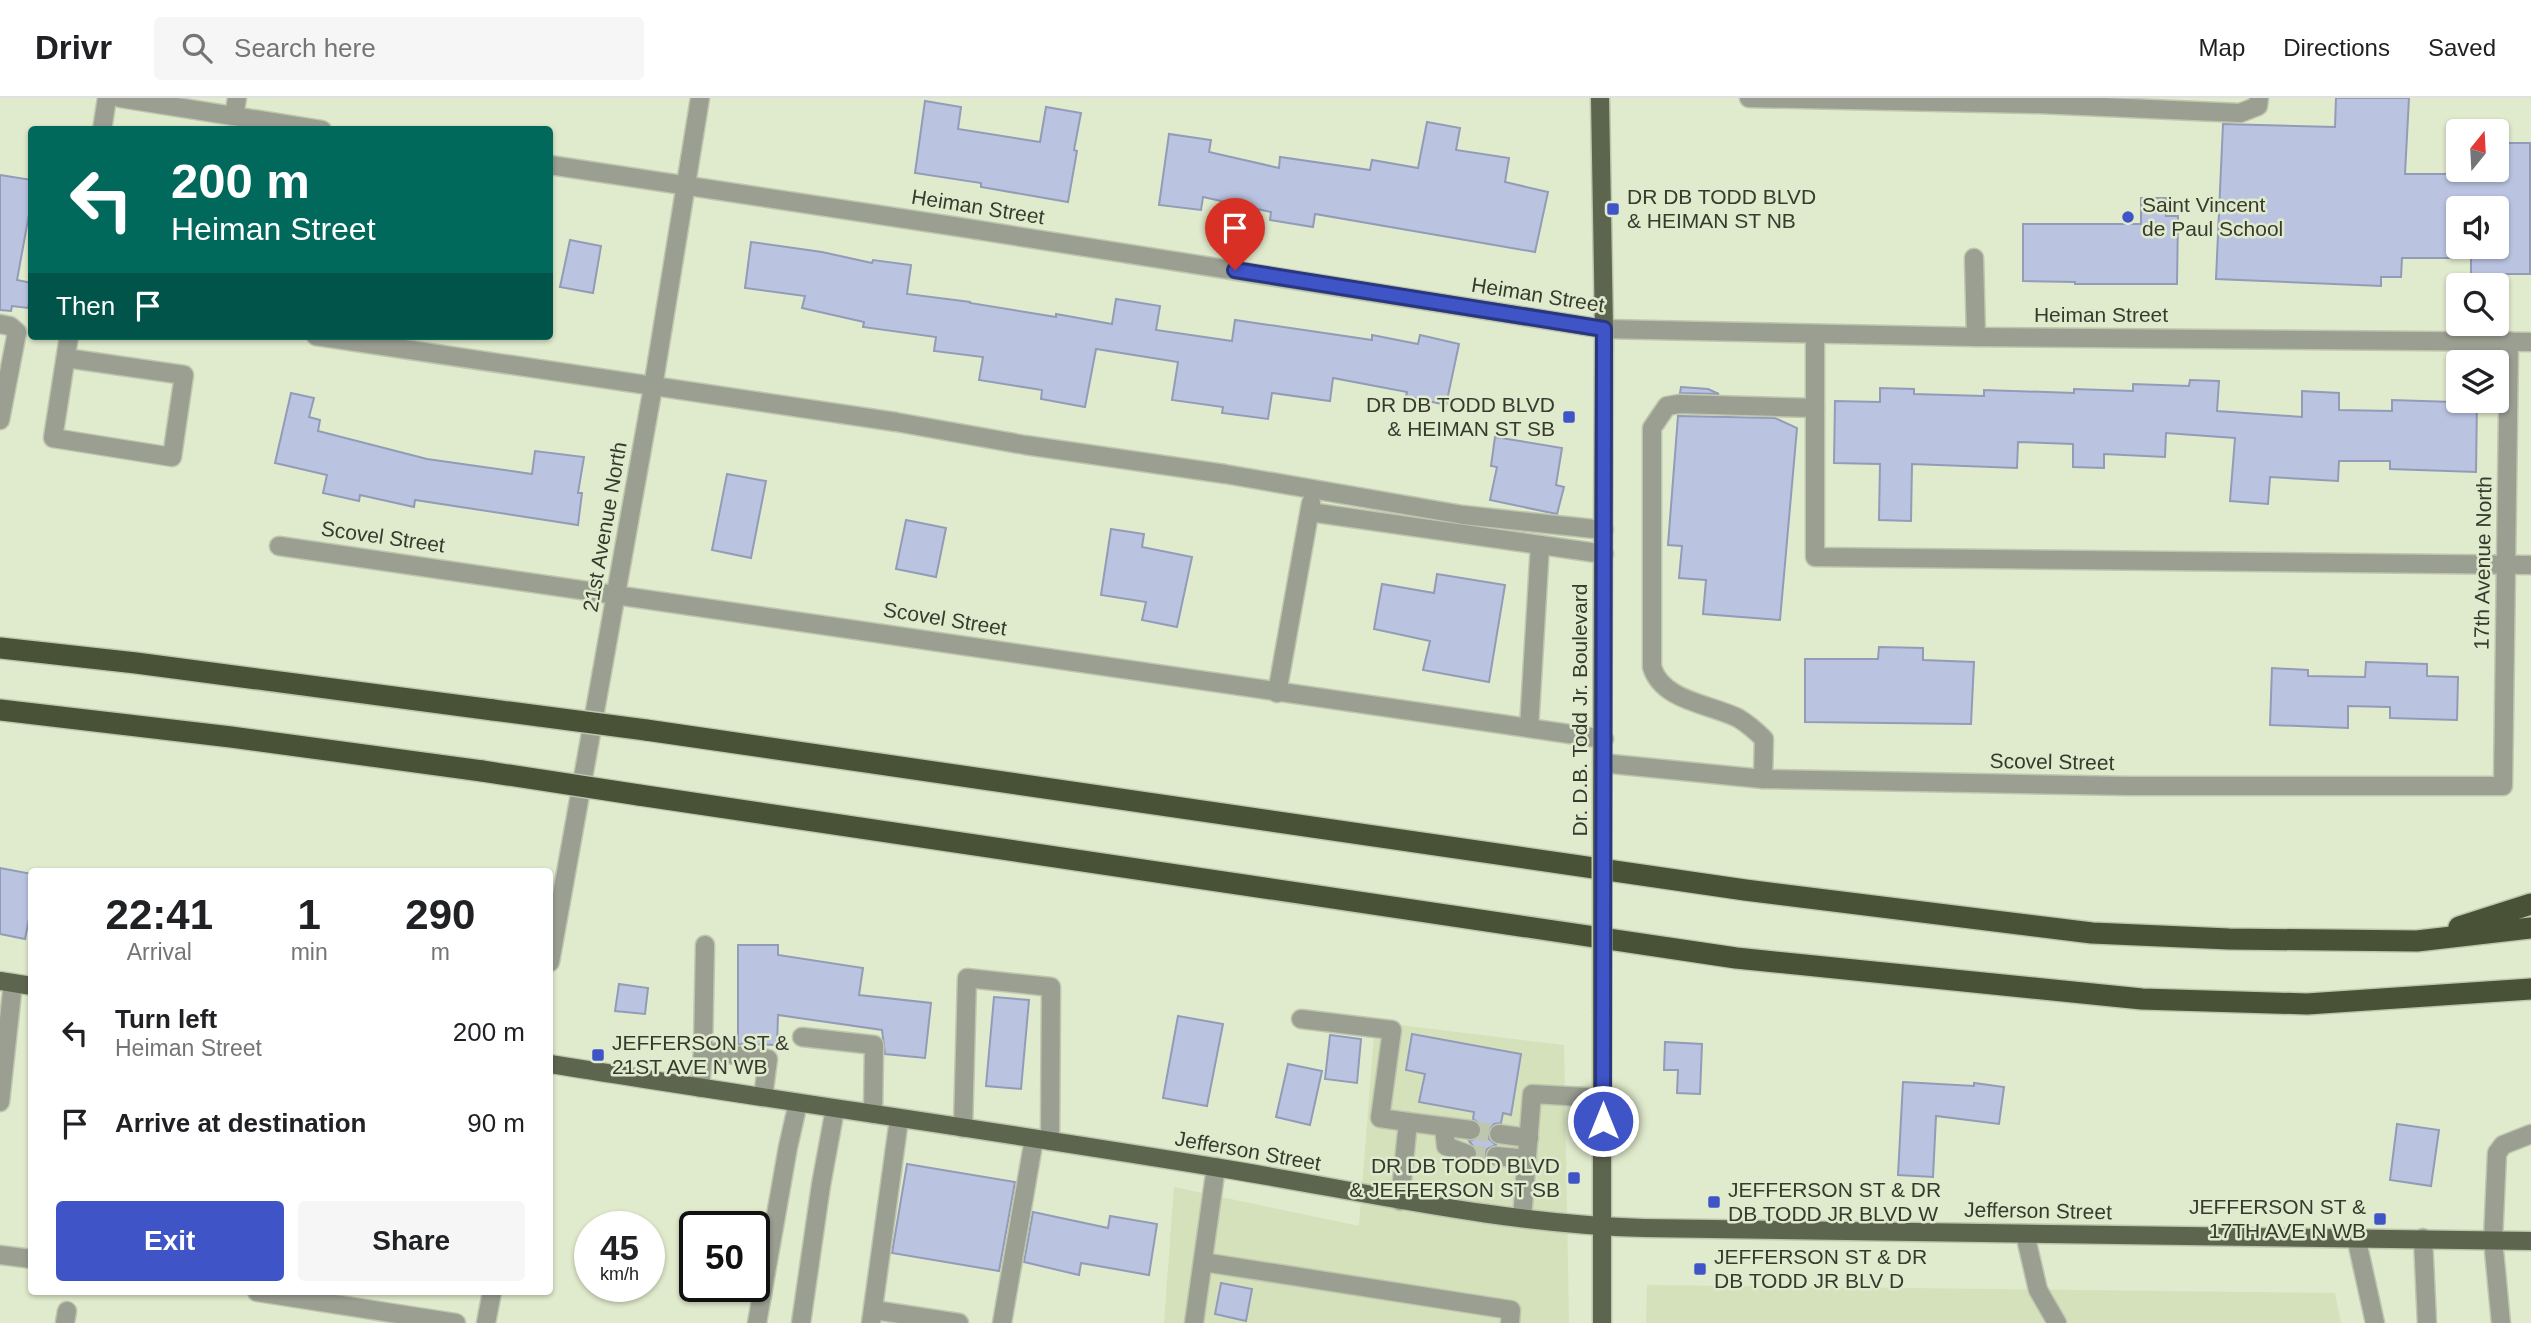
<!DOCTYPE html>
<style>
:root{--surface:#fff;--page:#f6f6f6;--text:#202124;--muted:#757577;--line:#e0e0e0;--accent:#3f54c7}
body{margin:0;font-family:Helvetica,sans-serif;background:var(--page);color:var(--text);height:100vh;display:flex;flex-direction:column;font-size:26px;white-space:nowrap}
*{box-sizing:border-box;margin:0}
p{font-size:23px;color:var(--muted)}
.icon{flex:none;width:38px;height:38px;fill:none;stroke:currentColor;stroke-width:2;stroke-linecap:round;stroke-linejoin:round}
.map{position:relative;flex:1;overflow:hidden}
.panel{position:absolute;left:28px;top:770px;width:525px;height:427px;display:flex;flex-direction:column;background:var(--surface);border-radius:7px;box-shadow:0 2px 5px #0004}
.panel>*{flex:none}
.guide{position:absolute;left:28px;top:28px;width:525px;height:214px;border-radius:7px;box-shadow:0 2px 5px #0004;background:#00695c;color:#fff;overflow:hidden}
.needle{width:46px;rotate:18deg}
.buttons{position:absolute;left:2446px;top:21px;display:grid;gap:14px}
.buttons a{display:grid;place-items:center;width:63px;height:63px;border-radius:7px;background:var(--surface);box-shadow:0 2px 5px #0004;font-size:35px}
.speed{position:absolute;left:574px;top:1113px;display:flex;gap:14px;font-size:35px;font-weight:700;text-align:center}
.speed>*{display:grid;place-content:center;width:91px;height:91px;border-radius:50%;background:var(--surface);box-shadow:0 2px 5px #0004;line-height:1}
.speed small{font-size:18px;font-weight:400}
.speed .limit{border:4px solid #111;border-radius:10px;background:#fff;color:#111}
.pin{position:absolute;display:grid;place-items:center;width:60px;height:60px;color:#fff;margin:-72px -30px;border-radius:50% 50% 50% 0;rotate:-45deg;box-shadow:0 0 7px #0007}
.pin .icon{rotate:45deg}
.me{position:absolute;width:77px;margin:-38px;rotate:0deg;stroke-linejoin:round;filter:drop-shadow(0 0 5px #0008)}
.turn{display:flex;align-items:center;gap:24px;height:147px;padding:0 28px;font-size:32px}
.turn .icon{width:91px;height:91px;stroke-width:2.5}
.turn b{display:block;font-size:49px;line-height:60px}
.then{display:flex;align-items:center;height:66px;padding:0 28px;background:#0003;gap:14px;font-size:26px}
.eta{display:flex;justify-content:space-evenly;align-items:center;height:119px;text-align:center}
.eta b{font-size:42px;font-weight:700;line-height:49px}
.primary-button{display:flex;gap:14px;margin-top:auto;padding:14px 28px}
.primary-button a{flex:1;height:80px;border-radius:7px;background:var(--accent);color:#fff;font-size:28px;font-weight:700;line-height:80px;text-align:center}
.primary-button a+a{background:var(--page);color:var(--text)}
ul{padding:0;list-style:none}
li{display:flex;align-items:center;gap:21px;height:91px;padding:0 28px}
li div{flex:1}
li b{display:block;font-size:26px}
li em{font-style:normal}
header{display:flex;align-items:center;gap:42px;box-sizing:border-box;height:98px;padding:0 35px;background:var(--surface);border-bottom:2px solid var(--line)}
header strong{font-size:33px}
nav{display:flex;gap:38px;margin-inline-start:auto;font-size:24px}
.search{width:490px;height:63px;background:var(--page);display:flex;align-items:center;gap:18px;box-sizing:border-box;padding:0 24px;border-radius:7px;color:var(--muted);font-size:26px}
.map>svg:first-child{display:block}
</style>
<header>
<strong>Drivr</strong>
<div class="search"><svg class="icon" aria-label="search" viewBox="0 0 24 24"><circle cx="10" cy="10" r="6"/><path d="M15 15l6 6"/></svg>Search here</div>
<nav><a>Map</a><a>Directions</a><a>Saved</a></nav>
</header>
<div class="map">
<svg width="2531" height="1225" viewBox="0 0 2531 1225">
<rect width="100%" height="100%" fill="#e0eacc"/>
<g fill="#d5e1bb">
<path d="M1375 924 1564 947 1569 1225H1164L1174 1089 1359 1128Z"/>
<path d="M1647 1187 2335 1195 2341 1225H1646Z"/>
</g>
<g fill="#bac4e1" stroke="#929bb7" stroke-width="2" fill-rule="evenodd">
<path d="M2336 0H2409L2405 76H2457V44L2459 72H2497V45H2530V176H2471V160H2402L2401 179H2381V188L2216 181 2223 26 2335 29ZM2459 110H2497V149H2459Z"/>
<path d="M925 3 961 9 958 31 1040 44 1046 9 1081 15 1074 52 1077 53 1068 104 981 89V85L915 75Z"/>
<path d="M1427 24 1460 30 1456 52 1509 60 1505 84 1548 94 1535 154 1315 116 1313 129 1270 122 1271 114 1203 99 1201 112 1159 107 1169 36 1211 42 1209 54 1279 70 1280 59 1370 72 1372 62 1418 70Z"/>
<path d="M0 77 32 82V100L17 182 32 185V193L28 210 12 208 11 213 0 212Z"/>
<path d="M2141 100H2166V118H2178L2177 186H2075V184L2023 183V126H2141Z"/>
<path d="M570 142 601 148 593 195 560 189Z"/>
<path d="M751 144 822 154 872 165 873 162 911 167 907 196 970 204V205L1056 219V216L1112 226 1116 201 1160 208 1156 232 1232 243 1235 222 1372 242V237L1418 246 1420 237 1459 246 1446 307 1406 298 1407 294 1333 280 1330 303 1272 295 1268 321 1222 315 1223 309 1172 302 1178 264 1096 251 1085 309 1041 301 1042 292 979 282 983 259 934 253 936 239 863 229 864 224 802 210 805 198 745 190Z"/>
<path d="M2190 282 2219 283 2217 313 2302 319V293L2339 295V312L2392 313V302L2453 304 2477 303 2476 374 2390 371V363H2339L2338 383 2270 379 2268 406 2230 403 2235 340 2166 335 2165 359 2104 356V370L2073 369V346L2018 344 2017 370 1912 366 1911 423 1879 422 1880 366 1834 365 1835 303 1880 304V290L1914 291V296L1984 298V292L2074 295V291L2133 293V286L2189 288Z"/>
<path d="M1681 289 1708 291 1719 296 1680 295Z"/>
<path d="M291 295 314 300 309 319 320 322 318 333 427 361 532 376 535 353 584 359 578 395H582L578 427 415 402 414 409 360 397 359 403 323 395 327 377 275 365Z"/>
<path d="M1678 318 1775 320 1797 330 1780 522 1703 516 1706 482 1679 480 1682 448 1668 447Z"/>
<path d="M1495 339 1562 350 1556 387 1564 389 1557 416 1490 402 1497 369 1491 368Z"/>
<path d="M727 376 766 383 751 460 712 452Z"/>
<path d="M906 422 946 430 936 479 896 471Z"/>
<path d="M1111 431 1144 436 1142 449 1192 459 1177 529 1142 522 1146 504 1101 497Z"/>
<path d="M1437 476 1505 487 1489 584 1423 572 1430 543 1374 531 1382 486 1434 495Z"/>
<path d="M1879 549 1923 550V562L1974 564 1971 626 1805 624V561H1878Z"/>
<path d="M2366 564 2427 566V578L2458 579 2457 622 2390 620V609L2348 608V630L2270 627 2272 570 2308 572V578L2365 579Z"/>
<path d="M0 770 32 776V806L25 841 0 836Z"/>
<path d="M738 847H778V857L863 870 859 897 931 905 925 960 885 956 882 932 778 917 777 947 738 946Z"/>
<path d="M619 886 648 890 645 916 615 913Z"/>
<path d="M994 899 1029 902 1021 991 986 988Z"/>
<path d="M1178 918 1223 926 1207 1008 1163 1000Z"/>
<path d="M1412 936 1521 956 1511 1017 1503 1015 1501 1025 1494 1026 1488 1034 1489 1041 1496 1047 1487 1051 1485 1056 1489 1067 1474 1064 1478 1054 1469 1043 1480 1039 1482 1033 1481 1027 1473 1021 1474 1014 1419 1004 1425 976 1406 972Z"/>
<path d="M1330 937 1361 941 1357 985 1325 981Z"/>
<path d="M1665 944 1702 946 1700 996 1677 995 1678 972H1664Z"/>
<path d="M1288 966 1322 973 1310 1027 1276 1019Z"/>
<path d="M1903 984 1974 988V985L2004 989 1999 1026 1936 1018 1933 1079 1898 1077Z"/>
<path d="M2397 1026 2439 1032 2431 1088 2390 1082Z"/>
<path d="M907 1066 1015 1084 999 1173 892 1155Z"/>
<path d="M1033 1114 1108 1130 1110 1118 1157 1126 1149 1177 1081 1165 1079 1177 1024 1164Z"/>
<path d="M1221 1185 1252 1191 1246 1223 1215 1216Z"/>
</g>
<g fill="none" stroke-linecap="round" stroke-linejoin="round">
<g stroke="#bec7ad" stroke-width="18" stroke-dasharray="18 9" stroke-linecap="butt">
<path d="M1471 1032 1499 1036"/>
<path d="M1467 1056 1496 1058"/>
</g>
<defs>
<g id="minor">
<path d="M120 0 322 32"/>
<path d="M1749 0 2038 6 2240 15 2258 8 2259 0"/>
<path d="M234 18 237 0"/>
<path d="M102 32 107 0"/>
<path d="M550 67 959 129 1604 231 1976 239 2531 244"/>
<path d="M1974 160 1976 239"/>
<path d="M0 226 10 228 17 234 0 322"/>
<path d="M1815 236V459L2531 467"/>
<path d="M316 238 896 324 1025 347 1225 376 1463 417 1604 432"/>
<path d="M66 260 184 277 172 359 53 340 69 238"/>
<path d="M1310 414 1604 456"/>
<path d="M279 448C721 509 1162 578 1604 641"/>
<path d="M1277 595 1311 405"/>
<path d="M1529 630 1540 447"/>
<path d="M1602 665 1763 681 2128 688H2503L2509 243"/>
<path d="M1763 681 1764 641C1756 633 1748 626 1738 620 1710 606 1662 603 1652 569V330L1667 308 1679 306 1815 310"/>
<path d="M705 847 703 953 768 961 763 999"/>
<path d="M550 864 653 289 700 0"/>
<path d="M1301 921 1392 932 1380 1020 1408 1024"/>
<path d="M802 939 874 947 873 1016"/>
<path d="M700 990 703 953"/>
<path d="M0 1004 13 885"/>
<path d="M1444 1029 1446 1048 1467 1056"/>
<path d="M963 1030 967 880 1051 889 1050 1043"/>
<path d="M1499 1036 1529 1040"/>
<path d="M1496 1058 1527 1061"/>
<path d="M1400 1103 1408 1024 1471 1032"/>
<path d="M1522 1120 1532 996 1603 1000"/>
<path d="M2025 1136 2038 1192 2057 1225"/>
<path d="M2356 1139 2375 1225"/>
<path d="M2423 1140 2427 1225"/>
<path d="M0 1157 32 1161"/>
<path d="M1203 1164 1511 1212 1510 1225"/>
<path d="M257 1194 456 1225"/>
<path d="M874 1212 959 1225"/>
<path d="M65 1225 67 1213"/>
<path d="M486 1225 492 1194"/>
<path d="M757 1225 788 1049 798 1005"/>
<path d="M801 1225 821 1087 835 1011"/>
<path d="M871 1225 899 1021"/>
<path d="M1002 1225 1034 1041"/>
<path d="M1194 1225 1216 1069"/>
<path d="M2501 1225 2493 1142 2497 1055 2503 1047 2531 1036"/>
</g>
<g id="major">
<path d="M1600 0 1604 231 1602 703"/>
<path d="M0 883 32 888"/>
<path d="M1602 915V1225"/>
<path d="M550 966C773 1002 997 1033 1220 1070 1361 1093 1501 1126 1644 1130L2531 1143"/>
</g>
<g id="highway">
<path d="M0 550 136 565 493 612"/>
<path d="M0 612 231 639 482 673"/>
<path d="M646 632 1745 792 2092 835 2229 841 2417 843 2531 830"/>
<path d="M639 697 1736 860 2142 901 2307 906 2531 891"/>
<path d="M2459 829 2531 806"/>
</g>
</defs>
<use href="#minor" stroke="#bec7ad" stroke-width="21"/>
<use href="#major" stroke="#bec7ad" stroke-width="21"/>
<use href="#highway" stroke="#bec7ad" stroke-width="24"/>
<use href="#minor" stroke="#9b9f92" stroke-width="18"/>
<use href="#major" stroke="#5e654f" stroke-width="18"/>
<use href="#highway" stroke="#495137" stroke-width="21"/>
<defs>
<path id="major-bridge" d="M1602 915V703"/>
<g id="highway-bridge">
<path d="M493 612 646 632"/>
<path d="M482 673 639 697"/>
</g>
</defs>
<use href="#major-bridge" stroke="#bec7ad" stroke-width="21" stroke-linecap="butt"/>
<use href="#highway-bridge" stroke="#bec7ad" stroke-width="24" stroke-linecap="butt"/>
<use href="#major-bridge" stroke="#5e654f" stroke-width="18"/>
<use href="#highway-bridge" stroke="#495137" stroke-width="21"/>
</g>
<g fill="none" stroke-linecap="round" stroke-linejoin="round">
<defs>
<path id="route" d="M1235 172 1604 231 1603 1023"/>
</defs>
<use href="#route" stroke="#293781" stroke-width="18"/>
<use href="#route" stroke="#3f54c7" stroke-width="12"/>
</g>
<g fill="#3f54c7" stroke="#e0eacc" stroke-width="2.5">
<rect x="1606" y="104" width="14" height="14" rx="3.5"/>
<circle cx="2128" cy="119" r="7"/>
<rect x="1562" y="312" width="14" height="14" rx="3.5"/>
<rect x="591" y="950" width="14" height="14" rx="3.5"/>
<rect x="1567" y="1073" width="14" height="14" rx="3.5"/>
<rect x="1707" y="1097" width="14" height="14" rx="3.5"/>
<rect x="2373" y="1114" width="14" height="14" rx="3.5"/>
<rect x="1693" y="1164" width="14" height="14" rx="3.5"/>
</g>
<g text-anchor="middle" stroke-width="5" stroke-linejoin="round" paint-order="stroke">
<g font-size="21" fill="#373b2f" stroke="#e0eacc" text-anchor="start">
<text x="1627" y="106">DR DB TODD BLVD<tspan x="1627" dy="24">&amp; HEIMAN ST NB</tspan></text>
<text x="2142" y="114">Saint Vincent<tspan x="2142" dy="24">de Paul School</tspan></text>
<text x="1555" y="314" text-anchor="end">DR DB TODD BLVD<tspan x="1555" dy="24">&amp; HEIMAN ST SB</tspan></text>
<text x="612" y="952">JEFFERSON ST &amp;<tspan x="612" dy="24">21ST AVE N WB</tspan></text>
<text x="1560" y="1075" text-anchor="end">DR DB TODD BLVD<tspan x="1560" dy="24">&amp; JEFFERSON ST SB</tspan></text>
<text x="1728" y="1099">JEFFERSON ST &amp; DR<tspan x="1728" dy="24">DB TODD JR BLVD W</tspan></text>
<text x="2366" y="1116" text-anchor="end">JEFFERSON ST &amp;<tspan x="2366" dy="24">17TH AVE N WB</tspan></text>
<text x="1714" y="1166">JEFFERSON ST &amp; DR<tspan x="1714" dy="24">DB TODD JR BLV D</tspan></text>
</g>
<g font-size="21" fill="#373b2f" stroke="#e0eacc">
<text transform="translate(978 109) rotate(9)" y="7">Heiman Street</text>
<text transform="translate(1538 197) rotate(9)" y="7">Heiman Street</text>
<text x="2101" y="224">Heiman Street</text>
<text transform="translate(605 429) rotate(-80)" y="7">21st Avenue North</text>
<text transform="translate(383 439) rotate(8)" y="7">Scovel Street</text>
<text transform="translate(2483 465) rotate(-89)" y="7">17th Avenue North</text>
<text transform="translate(945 521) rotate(9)" y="7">Scovel Street</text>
<text transform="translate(1580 612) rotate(-90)" y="7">Dr. D.B. Todd Jr. Boulevard</text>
<text transform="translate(2052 664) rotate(1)" y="7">Scovel Street</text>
<text transform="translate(1248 1053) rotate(10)" y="7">Jefferson Street</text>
<text transform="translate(2038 1113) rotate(1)" y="7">Jefferson Street</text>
</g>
</g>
</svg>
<div class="buttons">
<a><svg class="needle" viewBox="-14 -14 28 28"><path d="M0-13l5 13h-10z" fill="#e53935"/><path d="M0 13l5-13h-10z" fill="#757577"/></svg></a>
<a><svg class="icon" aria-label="sound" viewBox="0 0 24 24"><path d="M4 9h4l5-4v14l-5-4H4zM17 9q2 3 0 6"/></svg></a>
<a><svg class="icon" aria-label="search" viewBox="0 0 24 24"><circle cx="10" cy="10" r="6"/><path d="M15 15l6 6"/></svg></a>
<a><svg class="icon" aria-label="layers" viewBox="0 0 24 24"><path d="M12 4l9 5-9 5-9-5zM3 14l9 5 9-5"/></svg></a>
</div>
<div class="speed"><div>45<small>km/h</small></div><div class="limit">50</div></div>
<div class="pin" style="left:1235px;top:172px;background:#d93025"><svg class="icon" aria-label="arrive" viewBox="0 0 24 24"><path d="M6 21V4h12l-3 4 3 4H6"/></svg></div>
<svg class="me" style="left:1603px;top:1023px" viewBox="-20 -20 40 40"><circle r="17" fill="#3f54c7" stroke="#fff" stroke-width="3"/><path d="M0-11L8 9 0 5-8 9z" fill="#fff"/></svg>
<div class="guide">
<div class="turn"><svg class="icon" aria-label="left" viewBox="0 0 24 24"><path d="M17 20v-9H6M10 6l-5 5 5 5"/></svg><div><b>200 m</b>Heiman Street</div></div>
<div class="then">Then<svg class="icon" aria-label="arrive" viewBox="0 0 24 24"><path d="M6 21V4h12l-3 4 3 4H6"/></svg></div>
</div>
<section class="panel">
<div class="eta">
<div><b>22:41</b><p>Arrival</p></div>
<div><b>1</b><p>min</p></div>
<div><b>290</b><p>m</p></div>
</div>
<ul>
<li><svg class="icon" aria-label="left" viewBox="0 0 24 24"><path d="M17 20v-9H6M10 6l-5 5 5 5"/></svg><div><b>Turn left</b><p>Heiman Street</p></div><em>200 m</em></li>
<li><svg class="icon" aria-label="arrive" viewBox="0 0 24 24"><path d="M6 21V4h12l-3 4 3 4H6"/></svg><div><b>Arrive at destination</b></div><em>90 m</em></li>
</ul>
<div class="primary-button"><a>Exit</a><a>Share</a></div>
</section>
</div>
